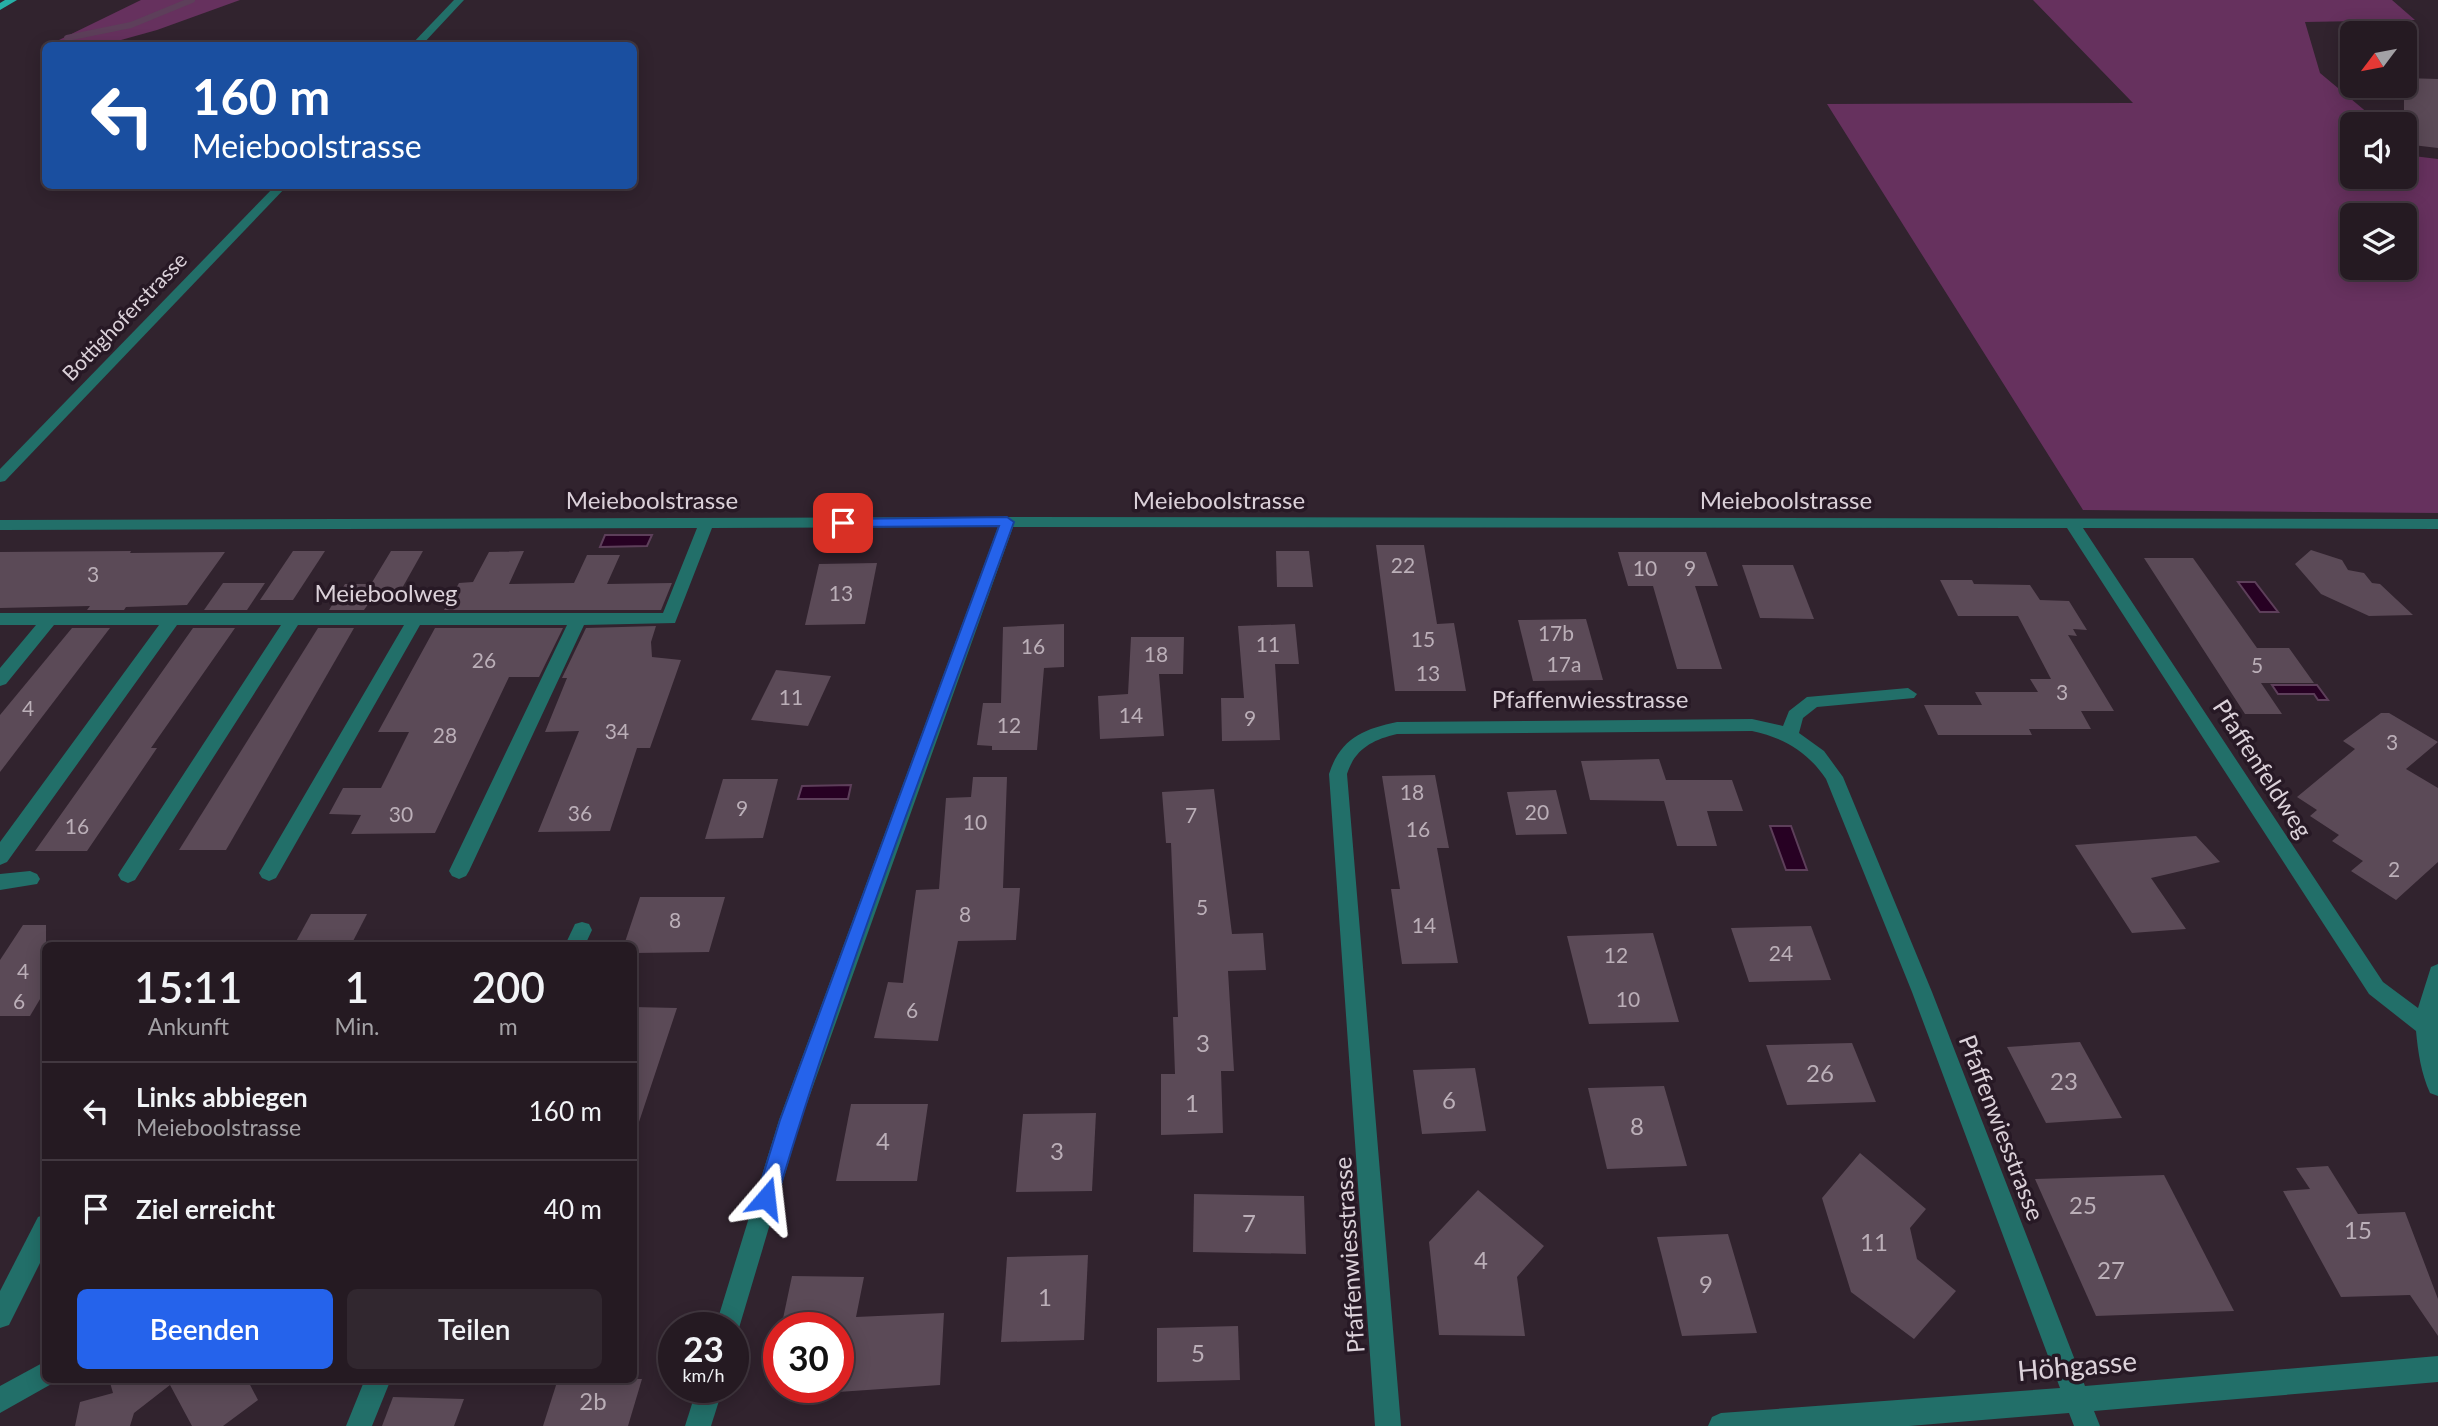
<!DOCTYPE html>
<html lang="de">
<meta charset="utf-8">
<style>
:root{--surface:#251a22;--page:#31272f;--text:#f1f3f6;--muted:#a3a1a5;--line:#423840;--accent:#2563eb}
body{margin:0;font-family:Lato,sans-serif;background:var(--page);color:var(--text);height:100vh;display:flex;flex-direction:column;font-size:26px;white-space:nowrap}
*{box-sizing:border-box;margin:0}
p{font-size:23px;color:var(--muted)}
.icon{flex:none;width:38px;height:38px;fill:none;stroke:currentColor;stroke-width:2;stroke-linecap:round;stroke-linejoin:round}
.map{position:relative;flex:1;overflow:hidden}
.side{position:absolute;left:42px;top:942px;width:595px;height:441px;display:flex;flex-direction:column;background:var(--surface);border-radius:10px;box-shadow:0 4px 18px #0003,0 0 0 2px var(--line)}
.side>*{flex:none}
.top-card{position:absolute;left:42px;top:42px;width:595px;height:147px;border-radius:10px;box-shadow:0 4px 18px #0003,0 0 0 2px var(--line);background:#1a4fa0;color:#fff;overflow:hidden}
.needle{width:46px;rotate:238deg}
.buttons{position:absolute;left:2340px;top:21px;display:grid;gap:14px}
.buttons a{display:grid;place-items:center;width:77px;height:77px;border-radius:10px;background:var(--surface);box-shadow:0 4px 18px #0003,0 0 0 2px var(--line);font-size:35px}
.speed{position:absolute;left:658px;top:1312px;display:flex;gap:14px;font-size:35px;font-weight:700;text-align:center}
.speed>*{display:grid;place-content:center;width:91px;height:91px;border-radius:50%;background:var(--surface);box-shadow:0 4px 18px #0003,0 0 0 2px var(--line);line-height:1}
.speed small{font-size:18px;font-weight:400}
.speed .limit{border:10px solid #d22;background:#fff;color:#111}
.pin{position:absolute;display:grid;place-items:center;width:60px;height:60px;color:#fff;margin:-30px;border-radius:14px;box-shadow:0 4px 10px #0006}
.me{position:absolute;width:77px;margin:-38px;rotate:17deg;stroke-linejoin:round;filter:drop-shadow(0 0 5px #0008)}
.turn{display:flex;align-items:center;gap:24px;height:147px;padding:0 35px;font-size:32px}
.turn .icon{width:91px;height:91px;stroke-width:2.5}
.turn b{display:block;font-size:49px;line-height:60px}
.eta{display:flex;justify-content:space-evenly;align-items:center;height:119px;text-align:center}
.eta b{font-size:42px;font-weight:600;line-height:49px}
.cta{display:flex;gap:14px;margin-top:auto;padding:14px 35px}
.cta a{flex:1;height:80px;border-radius:10px;background:var(--accent);color:#fff;font-size:28px;font-weight:600;line-height:80px;text-align:center}
.cta a+a{background:var(--page);color:var(--text)}
ul{padding:0;list-style:none}
li{display:flex;align-items:center;gap:21px;height:98px;padding:0 35px;border-top:2px solid var(--line)}
li div{flex:1}
li b{display:block;font-size:26px}
li em{font-style:normal}
.map>svg:first-child{display:block}
</style>
<div class="map">
<svg width="2438" height="1426" viewBox="0 0 2438 1426">
<rect width="100%" height="100%" fill="#31232e"/>
<g fill="#66315e" fill-rule="evenodd">
<path d="M141 0H240L157 30 103 45H55L59 40Z"/>
<path d="M2033 0H2392L2415 20 2305 22 2320 73 2381 124H2352V177H2404L2405 155 2438 159V513L2083 510 1827 104 2133 103ZM2352 215H2404V268H2352Z"/>
</g>
<g fill="#270123" stroke="#5d3f5a" stroke-width="2">
<path d="M605 535H652L647 546 600 547Z"/>
<path d="M2238 582H2255L2278 612H2260Z"/>
<path d="M2272 685H2317L2328 700H2318L2314 694H2278Z"/>
<path d="M851 785 848 799H798L802 786Z"/>
<path d="M1770 826H1791L1807 870H1786Z"/>
</g>
<g fill="none" stroke-linecap="round" stroke-linejoin="round">
<path stroke="#5d3f5a" stroke-width="6" d="M67 38 131 25 192 0"/>
</g>
<g fill="#5b4a57">
<path d="M2404 78 2438 79V148L2404 144Z"/>
<path d="M1376 545H1424L1437 624 1454 623 1466 691H1395Z"/>
<path d="M2311 550 2342 560 2348 570 2364 573 2372 583 2380 584 2413 615 2369 616 2321 594 2295 564Z"/>
<path d="M131 551 130 553 225 552 187 605 126 607 124 610H87L90 606 0 608V552Z"/>
<path d="M293 551H325L293 600H260Z"/>
<path d="M391 551H423L396 599 371 600 364 610H329L345 584H371Z"/>
<path d="M524 551 509 584 574 583 587 555H620L607 584 672 583 661 610H444L459 583 473 582 489 552Z"/>
<path d="M1276 551H1309L1313 587H1277Z"/>
<path d="M1618 552H1706L1718 586H1695L1722 669H1677L1653 586H1628Z"/>
<path d="M2144 558H2193L2257 648H2289L2314 683H2261L2282 714H2245Z"/>
<path d="M877 563 865 624 805 625 819 564Z"/>
<path d="M1742 565H1793L1814 619 1760 618Z"/>
<path d="M1940 580H1972L1974 584 2030 585 2040 600 2069 601 2087 630 2073 629 2077 636 2068 635 2114 711H2081L2091 729H2029L2032 735H1938L1924 705H1982L1975 692H2038L2030 679H2051L2018 616H1958Z"/>
<path d="M223 583H265L247 610H204Z"/>
<path d="M1586 619 1603 680 1533 681 1518 620Z"/>
<path d="M1064 624V667L1044 668 1037 750H992V746L977 745 983 703H1001L1003 627Z"/>
<path d="M1295 624 1299 664H1275L1280 740 1222 741 1221 698H1244L1238 626Z"/>
<path d="M656 626 651 642 652 657 681 660 650 748H637L610 831 538 832 579 731 545 732 567 678H562L586 628Z"/>
<path d="M72 628H110L0 772V715Z"/>
<path d="M193 628H235L151 748H157L87 851H35Z"/>
<path d="M318 628H354L226 850H179Z"/>
<path d="M435 628H563L539 677H509L435 833 351 834 361 815 329 814 343 788H381L409 732H378Z"/>
<path d="M1131 637H1184L1183 674H1159L1164 736 1100 739 1098 696 1128 694Z"/>
<path d="M776 670 831 676 808 726 751 720Z"/>
<path d="M2381 713H2389L2438 742 2406 769 2438 788V862L2396 900 2351 871 2363 861 2332 841 2339 835 2310 816 2317 810 2297 797 2355 749 2343 741Z"/>
<path d="M1659 759 1666 780H1732L1743 811H1707L1717 846H1677L1664 801 1590 800 1581 761Z"/>
<path d="M1435 775 1449 848H1437L1458 963 1402 964 1391 889H1400L1382 776Z"/>
<path d="M973 777H1007L1003 888H1020L1016 940 958 941 938 1041 874 1038 888 982 903 983 916 890 939 889 946 798 971 797Z"/>
<path d="M723 779H778L763 838 705 839Z"/>
<path d="M1214 789 1232 934 1263 933 1266 970 1228 971 1234 1071H1221L1223 1133 1161 1135V1074H1175L1173 1017H1178L1171 843H1166L1162 792Z"/>
<path d="M1556 790 1567 834 1516 835 1507 792Z"/>
<path d="M2196 836 2220 862 2151 878 2186 929 2132 933 2075 845Z"/>
<path d="M640 897H725L709 952 634 953V945H624Z"/>
<path d="M311 914H367L351 945H294Z"/>
<path d="M23 925H46V989L30 1016H0V960Z"/>
<path d="M1811 926 1831 980 1749 982 1731 928Z"/>
<path d="M1653 933 1679 1022 1589 1024 1567 936Z"/>
<path d="M634 1007 677 1008 639 1122 634 1121Z"/>
<path d="M2080 1042 2122 1118 2046 1123 2007 1047Z"/>
<path d="M1852 1043 1876 1102 1787 1105 1766 1045Z"/>
<path d="M1475 1068 1486 1131 1422 1134 1413 1070Z"/>
<path d="M1664 1086 1687 1166 1607 1169 1588 1088Z"/>
<path d="M851 1104H928L917 1181H836Z"/>
<path d="M1096 1113 1092 1191 1016 1192 1023 1114Z"/>
<path d="M1860 1153 1926 1209 1910 1228 1917 1259 1956 1291 1914 1339 1851 1292 1822 1198Z"/>
<path d="M2328 1166 2358 1214 2405 1212 2438 1299V1336L2410 1295 2341 1297 2283 1191 2310 1189 2296 1168Z"/>
<path d="M2164 1175 2234 1311 2096 1316 2035 1179Z"/>
<path d="M1478 1190 1544 1246 1517 1277 1525 1336 1439 1335 1429 1242Z"/>
<path d="M1194 1194 1304 1196 1306 1254 1193 1252Z"/>
<path d="M1728 1234 1757 1333 1682 1336 1657 1237Z"/>
<path d="M1088 1255 1084 1340 1001 1342 1007 1257Z"/>
<path d="M792 1276 864 1277 856 1317 944 1313 940 1385 838 1392V1328H781Z"/>
<path d="M1238 1326 1240 1380 1157 1382V1328Z"/>
<path d="M109 1379H247L258 1400 223 1426H192L170 1385 134 1413 130 1426H75L80 1402 113 1393Z"/>
<path d="M558 1379H642L628 1426H543Z"/>
<path d="M393 1397 464 1399 454 1426H382Z"/>
</g>
<g fill="none" stroke-linecap="round" stroke-linejoin="round">
<g fill="#226f69" fill-rule="evenodd">
<path d="M454 0H464L421 46H410Z"/>
<path d="M275 186H287L5 481 0 482V469Z"/>
<path d="M1007 517 2438 519V529L2083 528 2383 982 2418 1008 2431 967 2438 964V1096L2430 1093C2421 1073 2418 1052 2416 1031L2369 994 2067 528 1013 527 801 1120 739 1328 733 1338V1328H715L779 1120 998 527 712 528 675 623 584 625 469 871 466 876 459 879 452 876 449 871 567 625H420L276 878 269 881 262 878 259 873 262 868 404 625H298L135 880 128 883 121 880 118 875 121 870 281 625H177L7 862 0 865V842L159 625H54L6 684 0 686V668L36 625H0V613H663L697 528 0 530V520Z"/>
<path d="M1908 688 1917 694 1914 698 1817 707 1803 718 1799 733 1824 751 1843 777 1932 992 2085 1386 2438 1356V1382L2094 1411 2100 1426H2074L2069 1413 1909 1426H1708L1712 1417 1721 1413 2060 1388 1912 992 1826 779C1807 751 1784 738 1752 731L1397 734C1372 740 1355 749 1347 774L1401 1426H1375L1329 774C1340 739 1363 729 1397 722L1752 719 1783 726 1789 711 1807 697Z"/>
<path d="M30 871 37 874 40 879 37 884 0 890V874Z"/>
<path d="M582 922 589 924 592 930 585 945H565L575 924Z"/>
<path d="M46 1214V1251L9 1325 0 1328V1291L38 1217Z"/>
<path d="M46 1361V1379H56L55 1382 0 1413V1386Z"/>
<path d="M365 1379H391L372 1426H346Z"/>
<path d="M697 1388H723L711 1426H685Z"/>
</g>
<path fill="#26b0a7" fill-rule="evenodd" d="M5 0H17L0 10V3Z"/>
</g>
<path fill="#2563eb" stroke="#184099" stroke-width="2" d="M1007 517 1014 522C933 746 845 969 777 1198L774 1205 766 1208 759 1205 756 1198 780 1120 999 526 843 527 836 523 843 519Z"/>
<g text-anchor="middle" stroke-width="7" stroke-linejoin="round" paint-order="stroke">
<g font-size="21" fill="#dbd1d9" stroke="#271925">
<text transform="translate(125 317) rotate(-46)" y="7">Bottighoferstrasse</text>
</g>
<g font-size="21" fill="#bbafb8">
<text x="1403" y="573">22</text>
<text x="1645" y="576">10</text>
<text x="1690" y="576">9</text>
<text x="93" y="582">3</text>
<text x="841" y="601">13</text>
<text x="1556" y="641">17b</text>
<text x="1423" y="647">15</text>
<text x="1268" y="652">11</text>
<text x="1033" y="654">16</text>
<text x="1156" y="662">18</text>
<text x="484" y="668">26</text>
<text x="1564" y="672">17a</text>
<text x="2257" y="673">5</text>
<text x="1428" y="681">13</text>
<text x="2062" y="700">3</text>
<text x="791" y="705">11</text>
<text x="28" y="716">4</text>
<text x="1131" y="723">14</text>
<text x="1250" y="726">9</text>
<text x="1009" y="733">12</text>
<text x="617" y="739">34</text>
<text x="445" y="743">28</text>
<text x="2392" y="750">3</text>
<text x="1412" y="800">18</text>
<text x="742" y="816">9</text>
<text x="1537" y="820">20</text>
<text x="580" y="821">36</text>
<text x="401" y="822">30</text>
<text x="1191" y="823">7</text>
<text x="975" y="830">10</text>
<text x="77" y="834">16</text>
<text x="1418" y="837">16</text>
<text x="2394" y="877">2</text>
<text x="1202" y="915">5</text>
<text x="965" y="922">8</text>
<text x="675" y="928">8</text>
<text x="1424" y="933">14</text>
<text x="1781" y="961">24</text>
<text x="1616" y="963">12</text>
<text x="23" y="979">4</text>
<text x="1628" y="1007">10</text>
<text x="19" y="1009">6</text>
<text x="912" y="1018">6</text>
</g>
<g font-size="24" fill="#dbd1d9" stroke="#271925">
<text x="652" y="509">Meieboolstrasse</text>
<text x="1219" y="509">Meieboolstrasse</text>
<text x="1786" y="509">Meieboolstrasse</text>
<text x="386" y="602">Meieboolweg</text>
<text x="1590" y="708">Pfaffenwiesstrasse</text>
<text transform="translate(2262 769) rotate(57)" y="8">Pfaffenfeldweg</text>
<text transform="translate(2001 1128) rotate(69)" y="8">Pfaffenwiesstrasse</text>
<text transform="translate(1350 1255) rotate(-94)" y="8">Pfaffenwiesstrasse</text>
</g>
<g font-size="24" fill="#bbafb8">
<text x="1203" y="1052">3</text>
<text x="1820" y="1082">26</text>
<text x="2064" y="1090">23</text>
<text x="1449" y="1109">6</text>
<text x="1192" y="1112">1</text>
<text x="1637" y="1135">8</text>
<text x="883" y="1150">4</text>
<text x="1057" y="1160">3</text>
<text x="2083" y="1214">25</text>
<text x="1249" y="1232">7</text>
<text x="2358" y="1239">15</text>
<text x="1874" y="1251">11</text>
<text x="1481" y="1269">4</text>
<text x="2111" y="1279">27</text>
<text x="1706" y="1293">9</text>
<text x="1045" y="1306">1</text>
<text x="1198" y="1362">5</text>
<text x="593" y="1410">2b</text>
</g>
<g font-size="28" fill="#dbd1d9" stroke="#271925">
<text transform="translate(2077 1366) rotate(-5)" y="10">Höhgasse</text>
</g>
</g>
</svg>
<div class="buttons">
<a><svg class="needle" viewBox="-14 -14 28 28"><path d="M0-13l5 13h-10z" fill="#e53935"/><path d="M0 13l5-13h-10z" fill="#a3a1a5"/></svg></a>
<a><svg class="icon" aria-label="sound" viewBox="0 0 24 24"><path d="M4 9h4l5-4v14l-5-4H4zM17 9q2 3 0 6"/></svg></a>
<a><svg class="icon" aria-label="layers" viewBox="0 0 24 24"><path d="M12 4l9 5-9 5-9-5zM3 14l9 5 9-5"/></svg></a>
</div>
<div class="speed"><div>23<small>km/h</small></div><div class="limit">30</div></div>
<div class="pin" style="left:843px;top:523px;background:#d93025"><svg class="icon" aria-label="arrive" viewBox="0 0 24 24"><path d="M6 21V4h12l-3 4 3 4H6"/></svg></div>
<svg class="me" style="left:766px;top:1198px" viewBox="-20 -20 40 40"><path d="M0-17L14 15 0 8-14 15z" fill="#2563eb" stroke="#fff" stroke-width="4"/></svg>
<div class="top-card">
<div class="turn"><svg class="icon" aria-label="left" viewBox="0 0 24 24"><path d="M17 20v-9H6M10 6l-5 5 5 5"/></svg><div><b>160 m</b>Meieboolstrasse</div></div>
</div>
<section class="side">
<div class="eta">
<div><b>15:11</b><p>Ankunft</p></div>
<div><b>1</b><p>Min.</p></div>
<div><b>200</b><p>m</p></div>
</div>
<ul>
<li><svg class="icon" aria-label="left" viewBox="0 0 24 24"><path d="M17 20v-9H6M10 6l-5 5 5 5"/></svg><div><b>Links abbiegen</b><p>Meieboolstrasse</p></div><em>160 m</em></li>
<li><svg class="icon" aria-label="arrive" viewBox="0 0 24 24"><path d="M6 21V4h12l-3 4 3 4H6"/></svg><div><b>Ziel erreicht</b></div><em>40 m</em></li>
</ul>
<div class="cta"><a>Beenden</a><a>Teilen</a></div>
</section>
</div>
